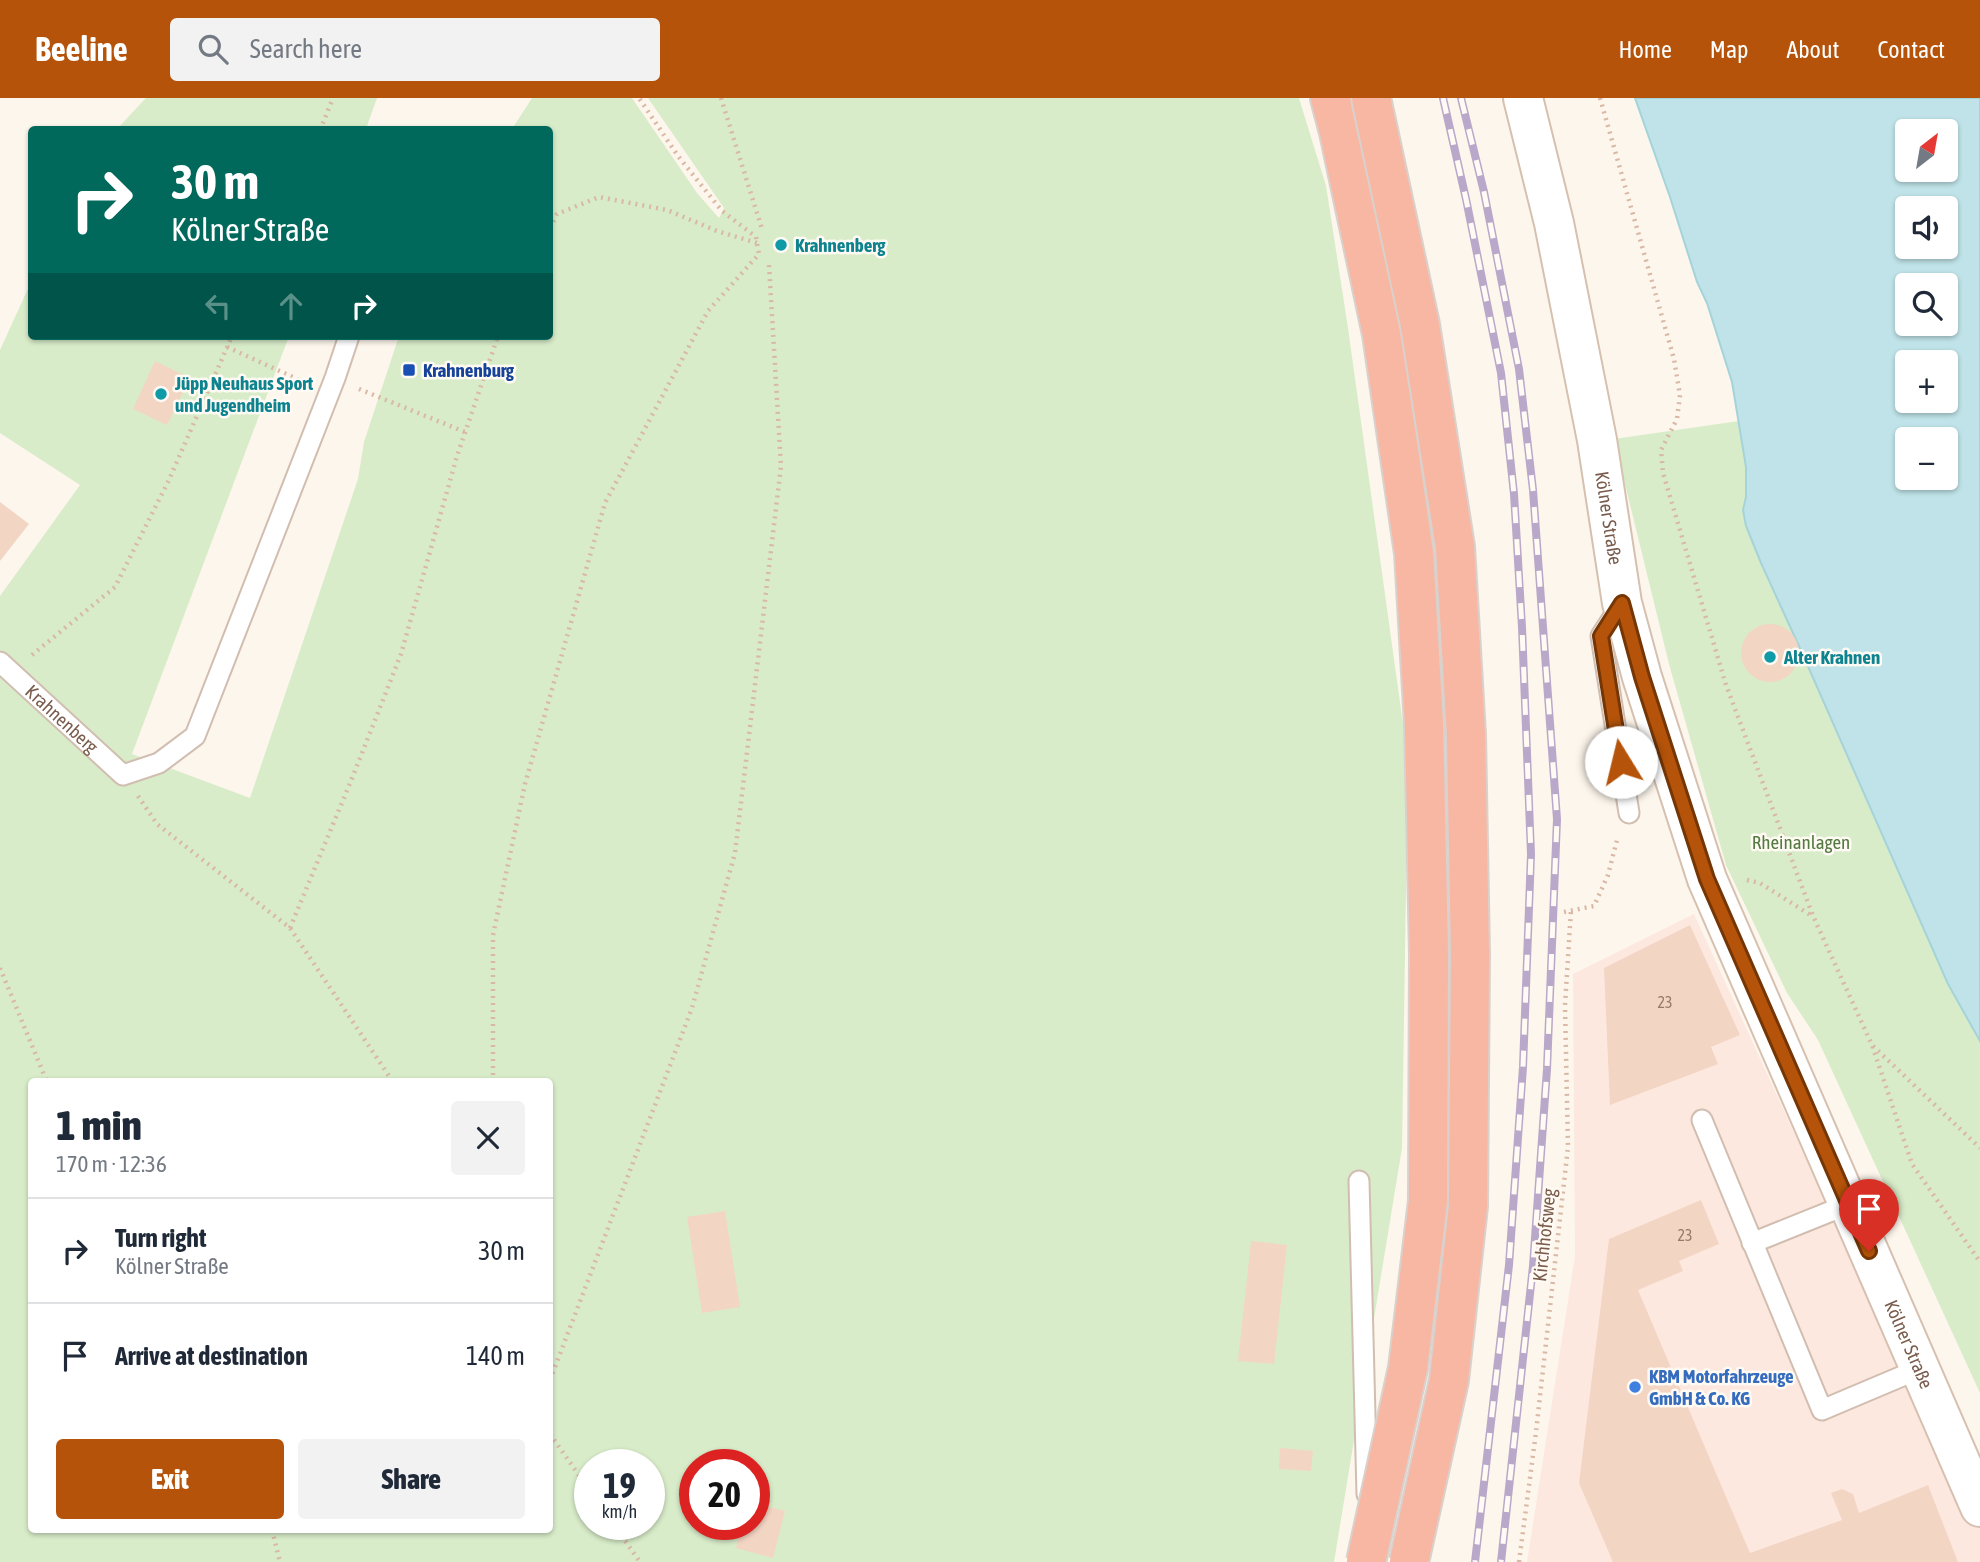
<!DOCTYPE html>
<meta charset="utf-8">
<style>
:root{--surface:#fff;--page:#f2f2f3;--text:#1f2937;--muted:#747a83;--line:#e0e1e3;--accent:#b45309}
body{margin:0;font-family:"Asap Condensed",sans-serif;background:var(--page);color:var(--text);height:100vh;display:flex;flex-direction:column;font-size:26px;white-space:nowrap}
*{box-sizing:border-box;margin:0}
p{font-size:23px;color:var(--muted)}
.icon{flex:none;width:38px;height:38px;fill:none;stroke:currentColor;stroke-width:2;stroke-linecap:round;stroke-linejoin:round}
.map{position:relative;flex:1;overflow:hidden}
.panel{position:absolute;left:28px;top:980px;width:525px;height:455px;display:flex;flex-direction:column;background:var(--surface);border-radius:7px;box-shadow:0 2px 5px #0004}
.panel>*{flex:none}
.banner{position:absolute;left:28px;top:28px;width:525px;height:214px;border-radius:7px;box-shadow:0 2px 5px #0004;background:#00695c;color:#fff;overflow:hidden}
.needle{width:46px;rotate:31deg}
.tools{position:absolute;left:1895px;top:21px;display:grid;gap:14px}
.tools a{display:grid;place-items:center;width:63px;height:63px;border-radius:7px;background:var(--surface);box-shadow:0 2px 5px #0004;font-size:35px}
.speed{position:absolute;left:574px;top:1351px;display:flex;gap:14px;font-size:35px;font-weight:700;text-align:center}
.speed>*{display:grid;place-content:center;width:91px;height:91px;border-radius:50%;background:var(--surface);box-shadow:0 2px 5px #0004;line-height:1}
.speed small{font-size:18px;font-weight:400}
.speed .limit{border:10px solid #d22;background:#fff;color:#111}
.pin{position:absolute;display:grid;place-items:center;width:60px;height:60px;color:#fff;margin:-72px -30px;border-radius:50% 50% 50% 0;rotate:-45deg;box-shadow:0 0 7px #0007}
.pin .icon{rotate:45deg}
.me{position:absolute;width:77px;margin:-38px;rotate:351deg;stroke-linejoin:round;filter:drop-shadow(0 0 5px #0008)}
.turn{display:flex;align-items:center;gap:24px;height:147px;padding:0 28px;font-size:32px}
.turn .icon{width:91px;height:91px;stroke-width:2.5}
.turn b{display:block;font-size:49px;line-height:60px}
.lanes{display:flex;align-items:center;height:66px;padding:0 28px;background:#0003;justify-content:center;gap:35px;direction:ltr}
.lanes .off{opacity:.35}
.round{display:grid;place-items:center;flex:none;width:74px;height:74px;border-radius:7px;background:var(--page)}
.headline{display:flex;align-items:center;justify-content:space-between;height:119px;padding:0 28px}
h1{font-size:42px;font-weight:800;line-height:52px}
.button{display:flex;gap:14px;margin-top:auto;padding:14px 28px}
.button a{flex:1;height:80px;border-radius:7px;background:var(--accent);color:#fff;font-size:28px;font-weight:800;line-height:80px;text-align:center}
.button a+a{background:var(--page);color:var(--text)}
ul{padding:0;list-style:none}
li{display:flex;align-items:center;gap:21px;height:105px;padding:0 28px;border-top:2px solid var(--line)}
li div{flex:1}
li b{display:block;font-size:26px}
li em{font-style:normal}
header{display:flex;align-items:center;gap:42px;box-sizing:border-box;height:98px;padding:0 35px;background:var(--accent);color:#fff}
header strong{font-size:33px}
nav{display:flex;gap:38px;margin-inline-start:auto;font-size:24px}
.search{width:490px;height:63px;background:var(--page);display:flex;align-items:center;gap:18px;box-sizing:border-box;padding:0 24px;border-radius:7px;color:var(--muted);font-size:26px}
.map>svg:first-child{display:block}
</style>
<header>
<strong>Beeline</strong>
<div class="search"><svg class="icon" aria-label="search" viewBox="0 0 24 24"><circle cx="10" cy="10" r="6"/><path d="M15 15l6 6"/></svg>Search here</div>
<nav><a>Home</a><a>Map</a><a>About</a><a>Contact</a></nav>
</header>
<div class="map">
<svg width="1980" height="1464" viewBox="0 0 1980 1464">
<rect width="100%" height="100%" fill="#fdf6ec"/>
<path fill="#fde8e0" d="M1694 816 1865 1190 1980 1403V1464H1527L1575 1158 1573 876Z"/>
<g fill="#d8ecc9" fill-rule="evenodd">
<path d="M146 0H377L366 31H117Z"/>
<path d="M532 0H632L697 95 719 120 724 110 648 0H1299L1326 88 1348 230 1408 662 1402 1050 1334 1464H0V498L80 387 0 335V252L31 184 32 238H289L132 656 250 700 358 381 364 344 399 238H550V32L512 31ZM32 984H550V1432H32ZM590 1367H649V1426H590ZM695 1367H754V1426H695Z"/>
<path d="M1739 323 1746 369V399L1743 412 1746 428 1761 465 1803 557 1948 886 1980 943V1295L1818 942 1787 895 1726 767 1669 566 1614 341Z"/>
</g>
<path fill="#bfe3e8" stroke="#a5d3da" stroke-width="2" fill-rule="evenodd" d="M1635 0H1980V943L1948 886 1803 557 1761 465 1746 428 1743 412 1746 399V369L1732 284 1707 205 1697 184 1670 99ZM1908 33H1946V72H1908ZM1908 110H1946V149H1908ZM1946 187V226H1908V187ZM1908 264H1946V303H1908ZM1908 341H1946V380H1908Z"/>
<g fill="#f3d5c3">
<path d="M155 263 190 280 167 327 133 311Z"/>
<path d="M0 404 29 426 0 463Z"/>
<circle cx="1770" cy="555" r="29"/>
<path d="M1690 827 1740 937 1711 949 1718 966 1610 1007 1604 870Z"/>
<path d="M1701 1102 1719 1146 1679 1163 1683 1173 1638 1192 1750 1455 1842 1422 1831 1395 1842 1391 1853 1396 1859 1415 1928 1387 1958 1464H1613L1579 1385 1609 1141Z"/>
<path d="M725 1113 740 1209 702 1215 687 1119Z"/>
<path d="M1251 1143 1287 1147 1274 1266 1238 1263Z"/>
<path d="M1280 1350 1313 1353 1311 1373 1279 1371Z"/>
<path d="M754 1405 785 1413 773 1460 736 1450 742 1426H754Z"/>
</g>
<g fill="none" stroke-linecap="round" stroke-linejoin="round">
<defs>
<g id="lane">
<path d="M1621 507 1601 538 1629 715"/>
<path id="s1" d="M0 564 123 677 159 665 195 638 335 280 349 238"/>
<path d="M1702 1022 1822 1312 1919 1271"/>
<path d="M1359 1083 1367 1396"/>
<path d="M1752 1145 1849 1106"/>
</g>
<g id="secondary">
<path id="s2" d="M1523 0 1554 125 1597 342 1622 505 1642 579 1707 781 1980 1409"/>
</g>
<path id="highway" d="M1330 0 1339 34 1382 236 1414 455 1424 626 1429 856 1428 1103"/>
</defs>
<use href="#lane" stroke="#d1beb0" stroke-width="23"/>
<use href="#secondary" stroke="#d6c0b0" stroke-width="42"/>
<use href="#highway" stroke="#dad1cd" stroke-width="42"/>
<g stroke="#d9b8a5" stroke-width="4.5" stroke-dasharray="2 5" stroke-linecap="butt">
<path d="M721 0 762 131"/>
<path d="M1600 0 1674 261 1680 297 1677 321 1661 352 1663 375 1726 587 1813 818 1872 947 1912 1066 1980 1164"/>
<path d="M320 32 333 0"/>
<path d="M550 130 557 116 599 99 667 112 717 133 757 145"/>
<path d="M227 249 306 285"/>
<path d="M359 291 465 334"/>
<path d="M32 557 115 489 168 384 232 238"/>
<path d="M138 698 157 726 290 830 393 984"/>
<path d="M1747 782 1760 785 1812 818"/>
<path d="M1564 814 1594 808 1608 777 1618 738"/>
<path d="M290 830 353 678 401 556 457 358 498 238"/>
<path d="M0 870 47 984"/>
<path d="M1873 948 1980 1050"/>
<path d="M493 984V837L525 686 605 405 708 213 759 156 756 139 722 113 678 58 639 0"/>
<path d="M550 1282 692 910 735 755 781 368 769 167"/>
<path d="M550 1336 590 1393"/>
<path d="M613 1426 640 1464"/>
<path d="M272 1432 280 1464"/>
<path d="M1519 1464 1536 1334 1568 1049 1565 907 1571 812"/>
</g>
<use href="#lane" stroke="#fff" stroke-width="19"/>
<use href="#secondary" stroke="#fff" stroke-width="38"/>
<use href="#highway" stroke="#f7b7a3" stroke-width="38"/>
<defs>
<g id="rail">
<path d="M1443 0 1466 101 1501 275 1514 396 1522 529 1531 756 1523 969 1509 1167 1475 1464"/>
<path d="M1461 0 1484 94 1519 271 1533 392 1557 721 1547 971 1533 1168 1501 1464"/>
</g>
</defs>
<use href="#rail" stroke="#b9a8c9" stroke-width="8"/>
<use href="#rail" stroke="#fffaf3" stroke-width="5" stroke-dasharray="16" stroke-linecap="butt"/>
<defs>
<g id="highway-bridge">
<path d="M1371 0 1420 227 1455 449 1466 637 1470 857 1468 1108 1449 1282 1409 1464"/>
<path d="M1366 1464 1408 1270 1428 1103"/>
</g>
</defs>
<use href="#highway-bridge" stroke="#dad1cd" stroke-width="42" stroke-linecap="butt"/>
<use href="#highway-bridge" stroke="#f7b7a3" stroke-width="38"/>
</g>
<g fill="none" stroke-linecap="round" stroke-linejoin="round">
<defs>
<path id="route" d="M1621 664 1601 538 1622 505 1642 579 1707 781 1869 1153"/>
</defs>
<use href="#route" stroke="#753606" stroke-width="18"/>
<use href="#route" stroke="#b45309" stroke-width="12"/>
</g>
<g fill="#0f9aa8" stroke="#fffaf3" stroke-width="2.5">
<circle cx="781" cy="147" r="7"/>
<circle cx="161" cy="296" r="7"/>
<circle cx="1770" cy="559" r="7"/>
</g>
<rect fill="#1a4fb4" stroke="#fffaf3" stroke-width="2.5" x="402" y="265" width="14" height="14" rx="3.5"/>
<circle fill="#3f7fe0" stroke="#fffaf3" stroke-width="2.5" cx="1635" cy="1289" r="7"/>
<g text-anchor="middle" stroke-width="5" stroke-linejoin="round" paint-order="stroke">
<g font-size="16" fill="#987a6a">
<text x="1665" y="910">23</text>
<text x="1685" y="1143">23</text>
</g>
<g font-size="19" font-weight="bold" fill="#0d838f" stroke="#fffaf3" text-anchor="start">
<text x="795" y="154">Krahnenberg</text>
<text x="175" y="292">Jüpp Neuhaus Sport<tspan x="175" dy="22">und Jugendheim</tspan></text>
<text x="1784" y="566">Alter Krahnen</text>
</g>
<g font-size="19" font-weight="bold" fill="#164399" stroke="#fffaf3" text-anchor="start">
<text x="423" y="279">Krahnenburg</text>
</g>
<g font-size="19" fill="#7a5c4d" stroke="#fffaf3">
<text dy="7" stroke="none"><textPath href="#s2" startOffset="429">Kölner Straße</textPath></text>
<text dy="7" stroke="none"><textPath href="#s1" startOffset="84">Krahnenberg</textPath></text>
<text transform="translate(1544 1137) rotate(-84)" y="7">Kirchhofsweg</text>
<text dy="7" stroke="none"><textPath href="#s2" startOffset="1311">Kölner Straße</textPath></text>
</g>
<g font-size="19" fill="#537a41" stroke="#fffaf3">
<text x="1801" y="751">Rheinanlagen</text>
</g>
<g font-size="19" font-weight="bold" fill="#366cbe" stroke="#fffaf3" text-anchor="start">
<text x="1649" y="1285">KBM Motorfahrzeuge<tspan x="1649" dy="22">GmbH &amp; Co. KG</tspan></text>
</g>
</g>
</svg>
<div class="tools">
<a><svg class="needle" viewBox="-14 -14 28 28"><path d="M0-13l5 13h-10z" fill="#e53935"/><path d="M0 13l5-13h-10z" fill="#747a83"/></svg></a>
<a><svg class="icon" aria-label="sound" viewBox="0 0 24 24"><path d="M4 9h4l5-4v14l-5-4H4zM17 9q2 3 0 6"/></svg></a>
<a><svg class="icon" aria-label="search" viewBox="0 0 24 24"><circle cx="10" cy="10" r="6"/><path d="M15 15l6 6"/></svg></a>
<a>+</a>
<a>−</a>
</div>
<div class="speed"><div>19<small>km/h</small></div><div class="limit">20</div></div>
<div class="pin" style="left:1869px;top:1153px;background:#d93025"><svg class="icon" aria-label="arrive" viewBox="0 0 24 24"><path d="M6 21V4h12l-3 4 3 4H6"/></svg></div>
<svg class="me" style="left:1621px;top:664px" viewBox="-20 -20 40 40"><circle r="19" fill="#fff"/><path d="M0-13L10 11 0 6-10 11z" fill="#b45309"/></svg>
<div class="banner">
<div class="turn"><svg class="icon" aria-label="right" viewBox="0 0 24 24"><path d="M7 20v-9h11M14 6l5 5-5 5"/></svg><div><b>30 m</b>Kölner Straße</div></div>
<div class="lanes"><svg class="icon off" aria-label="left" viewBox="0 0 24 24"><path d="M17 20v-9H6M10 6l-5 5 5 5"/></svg><svg class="icon off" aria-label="ahead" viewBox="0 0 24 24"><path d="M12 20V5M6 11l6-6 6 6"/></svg><svg class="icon" aria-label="right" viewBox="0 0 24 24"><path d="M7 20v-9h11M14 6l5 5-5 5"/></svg></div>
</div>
<section class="panel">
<div class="headline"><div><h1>1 min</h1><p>170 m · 12:36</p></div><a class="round"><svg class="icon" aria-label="close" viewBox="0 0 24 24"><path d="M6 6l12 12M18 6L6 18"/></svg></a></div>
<ul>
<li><svg class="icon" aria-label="right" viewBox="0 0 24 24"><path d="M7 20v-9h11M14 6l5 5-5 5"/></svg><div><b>Turn right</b><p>Kölner Straße</p></div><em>30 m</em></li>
<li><svg class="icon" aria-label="arrive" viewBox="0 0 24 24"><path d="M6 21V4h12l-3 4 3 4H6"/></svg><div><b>Arrive at destination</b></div><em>140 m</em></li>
</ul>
<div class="button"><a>Exit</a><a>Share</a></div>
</section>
</div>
